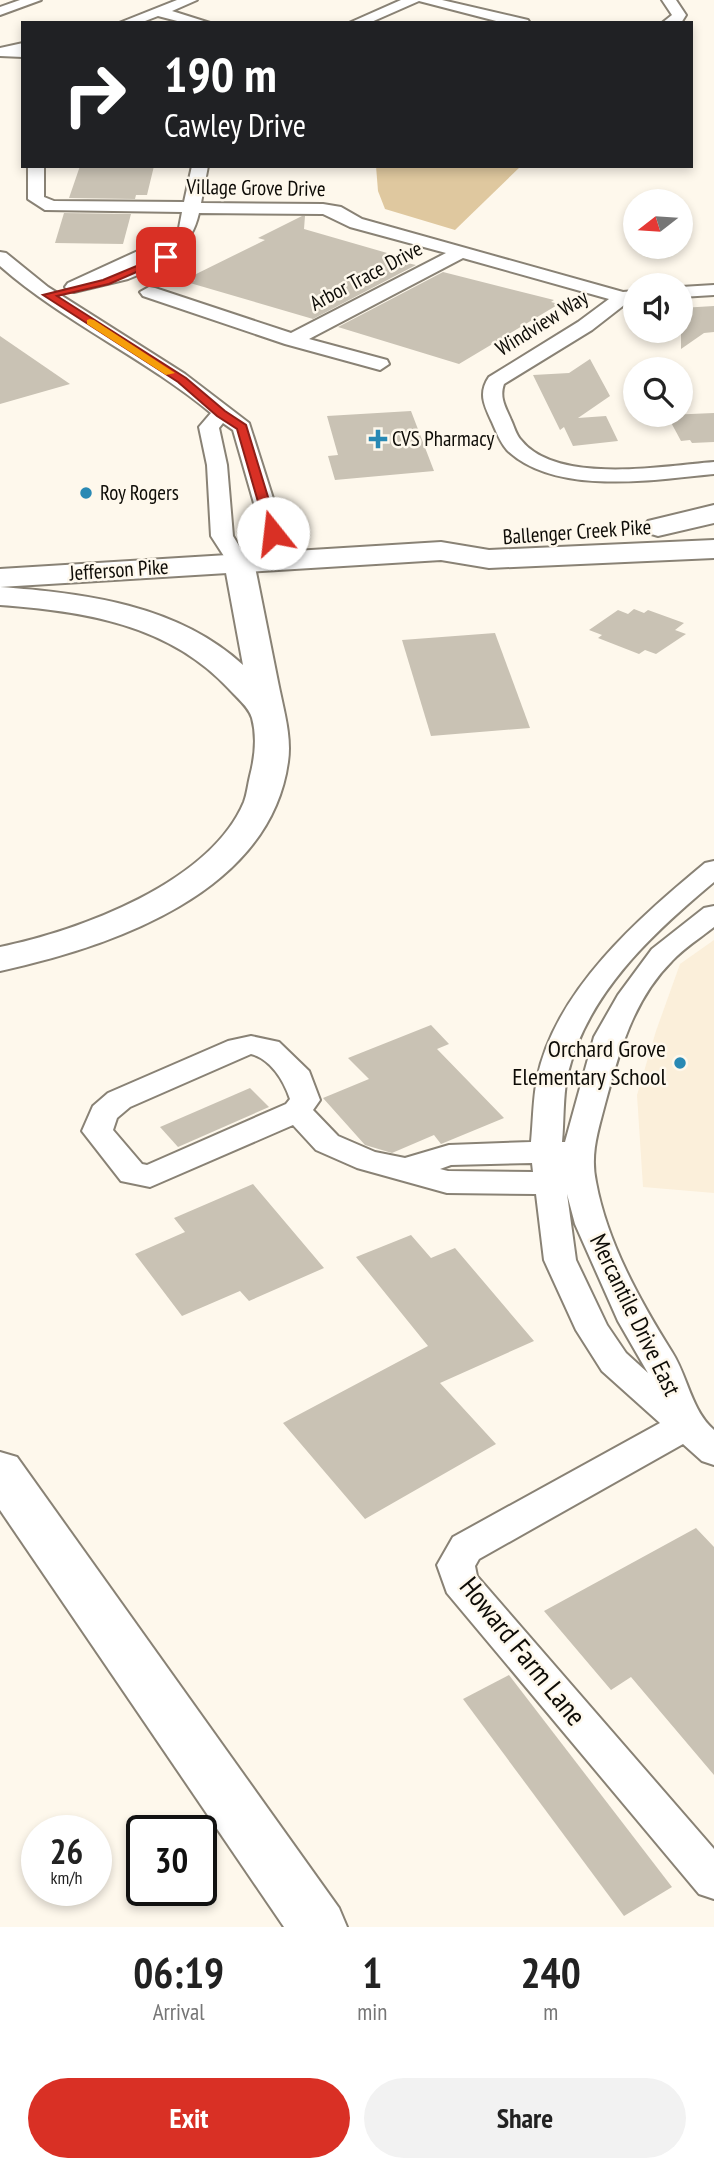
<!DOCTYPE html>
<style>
:root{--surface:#fff;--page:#f2f2f2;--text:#222;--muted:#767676;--accent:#d93025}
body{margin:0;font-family:"PT Sans Narrow",sans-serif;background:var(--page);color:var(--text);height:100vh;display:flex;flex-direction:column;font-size:26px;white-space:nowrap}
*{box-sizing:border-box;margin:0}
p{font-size:23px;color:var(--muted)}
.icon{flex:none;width:38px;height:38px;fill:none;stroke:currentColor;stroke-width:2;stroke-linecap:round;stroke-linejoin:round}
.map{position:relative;height:1927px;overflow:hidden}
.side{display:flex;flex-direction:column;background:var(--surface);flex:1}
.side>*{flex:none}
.top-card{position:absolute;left:21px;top:21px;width:672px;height:147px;border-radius:0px;box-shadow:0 4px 10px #0003;background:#202124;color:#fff;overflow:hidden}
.needle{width:46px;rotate:253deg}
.fabs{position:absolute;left:623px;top:189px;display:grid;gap:14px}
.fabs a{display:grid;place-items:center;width:70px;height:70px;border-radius:50%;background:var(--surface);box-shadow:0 4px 10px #0003;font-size:35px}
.speed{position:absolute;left:21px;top:1815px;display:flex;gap:14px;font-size:35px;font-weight:700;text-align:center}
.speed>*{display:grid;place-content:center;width:91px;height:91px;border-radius:50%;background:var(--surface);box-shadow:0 4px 10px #0003;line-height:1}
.speed small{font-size:18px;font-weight:400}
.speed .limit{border:4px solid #111;border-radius:10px;background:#fff;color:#111}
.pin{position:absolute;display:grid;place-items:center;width:60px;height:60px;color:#fff;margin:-30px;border-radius:14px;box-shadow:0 4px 10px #0006}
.me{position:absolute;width:77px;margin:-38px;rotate:344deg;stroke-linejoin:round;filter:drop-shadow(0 0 5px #0008)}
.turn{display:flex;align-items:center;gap:24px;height:147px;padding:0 28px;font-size:32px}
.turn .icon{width:91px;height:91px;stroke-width:2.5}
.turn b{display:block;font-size:49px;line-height:60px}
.eta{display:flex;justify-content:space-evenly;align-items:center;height:119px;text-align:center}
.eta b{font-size:42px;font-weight:800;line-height:49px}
.primary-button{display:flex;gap:14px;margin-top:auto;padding:14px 28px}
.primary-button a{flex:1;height:80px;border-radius:42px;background:var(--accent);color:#fff;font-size:28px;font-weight:800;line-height:80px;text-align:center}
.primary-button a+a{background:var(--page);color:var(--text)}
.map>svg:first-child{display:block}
</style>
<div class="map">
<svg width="714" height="1927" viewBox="0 0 714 1927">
<rect width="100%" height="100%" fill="#fef8ec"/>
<path fill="#fbefda" d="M714 940V1193L643 1187 637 1095 656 1031 680 964Z"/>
<path fill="#dfc89f" d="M376 166H521L455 230 385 209 378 191Z"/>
<g fill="#c9c2b4">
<path d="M80 166H154L147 195H136L135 199 69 198Z"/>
<path d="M64 213 131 214 123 244 55 243Z"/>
<path d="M302 216H305L304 229 401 257 394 260 416 265 313 319 190 283 195 280 188 278 265 240 258 238Z"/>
<path d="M443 272 554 300 551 302 559 304 459 364 338 327Z"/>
<path d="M714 306V332L704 333 681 349V308Z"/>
<path d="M0 336 70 384 0 404Z"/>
<path d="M590 359 610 396 578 418 606 416 618 441 573 446 564 427 560 430 533 375 569 373Z"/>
<path d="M411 411 434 471 335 480 328 456 338 455 327 416Z"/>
<path d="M714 413V442L692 443 690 440 681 441 667 415Z"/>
<path d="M634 609 644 613 648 610 684 623 675 630 686 634 656 654 645 650 639 654 598 638 602 635 589 630 618 610 628 614Z"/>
<path d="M495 633 530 728 431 736 402 640Z"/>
<path d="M431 1025 449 1044 437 1049 504 1118 441 1144 434 1135 392 1153 365 1145 323 1098 369 1079 348 1058Z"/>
<path d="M250 1088 269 1107 178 1147 160 1127Z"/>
<path d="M253 1184 324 1268 249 1301 240 1291 182 1316 135 1254 185 1232 174 1218Z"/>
<path d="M411 1235 431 1258 455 1248 534 1341 440 1383 496 1444 365 1519 283 1423 428 1346 356 1257Z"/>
<path d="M696 1528 714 1547V1775L631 1677 611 1690 544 1611Z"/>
<path d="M509 1675 672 1887 624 1916 463 1699Z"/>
</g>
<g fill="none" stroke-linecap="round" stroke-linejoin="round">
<defs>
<g id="street">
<path d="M20 0H41L0 15V7Z"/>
<path d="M177 0H197L172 11 210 23H185L158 16 140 23H119Z"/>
<path d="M401 0H442L528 20 530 23H504L419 1 369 23H349Z"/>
<path d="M662 0H676L686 15 681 23H662L672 15Z"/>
<path d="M23 43V57L0 56V48Z"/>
<path d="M28 166H44V197L54 201 184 202 192 166H208L201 203 323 204 341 207 362 219 623 292 635 291V301L628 302 592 330 504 384C499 398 506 408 511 420 514 426 516 435 521 440 557 485 663 466 714 462V474C654 480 555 496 507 450 500 442 496 431 492 422 484 405 478 393 489 377L578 322 609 299 463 258 309 339 387 360 389 364 380 370 285 344 143 296 140 292 149 287 155 288 291 333 446 253 350 227 323 214 199 213C195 230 189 241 174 252L172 261 128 279 74 292 68 291 65 287 68 283 140 250 159 246 173 236 179 228 182 212 45 210 28 199Z"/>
<path d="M0 252 6 253 48 287 185 374 249 423 284 533 281 538 247 567H231L211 536 207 465 199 427 211 413C145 358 65 323 0 266ZM223 423 233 430 262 531 241 549 233 536 227 465 219 428Z"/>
<path d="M714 285V295L681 297V287Z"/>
<path d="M714 861V882C652 934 586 994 567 1077 563 1097 564 1121 562 1142H565L594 1037 618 995 652 949 704 908 714 906V927C700 938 684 948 672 961 633 1000 619 1052 605 1104 598 1131 590 1154 596 1182 607 1242 640 1301 672 1352 688 1377 691 1410 714 1430V1465L702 1461 683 1444 479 1559 475 1566 477 1576 714 1849V1899L699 1894 447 1593 437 1565 453 1537 660 1423 602 1371 576 1330 544 1260 536 1194 447 1193 357 1168 316 1150 293 1125 150 1187 121 1181 82 1131 93 1106 108 1093 228 1041 251 1036 279 1042 309 1071 320 1100 313 1110 338 1136 375 1152 405 1158 449 1145 531 1142C533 1122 533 1099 537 1079 555 990 639 918 705 863ZM251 1054C271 1059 284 1081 290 1099L286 1104 147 1165 142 1164 113 1130 117 1118 130 1107ZM532 1163 533 1172 448 1171 440 1169 451 1165ZM567 1194 575 1224 618 1321 648 1373 626 1353 607 1325 576 1260Z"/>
</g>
<g id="secondary">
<path d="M714 505V523L658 536 648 533 643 527 648 521Z"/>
<path d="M714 540V558L489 568 441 560 0 587V569L441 542 489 550Z"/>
</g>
<g id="highway">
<path d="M239 553 250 556 254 562C262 602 270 642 278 682 283 708 292 736 288 762 270 893 111 947 0 971V947C79 931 210 883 244 802 247 794 248 784 250 776 255 757 257 736 252 718 249 707 236 697 229 689 169 624 83 611 0 605V587C84 593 178 605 243 665L224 562 228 556Z"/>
<path d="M0 1452 17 1457 339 1908 347 1927H284L0 1510Z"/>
</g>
</defs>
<use href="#street" stroke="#898275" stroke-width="4"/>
<use href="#secondary" stroke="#898275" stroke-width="4"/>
<use href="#highway" stroke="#898275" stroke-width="4"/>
<use href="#street" fill="#fff" fill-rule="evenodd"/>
<use href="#secondary" fill="#fff" fill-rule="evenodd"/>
<use href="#highway" fill="#fff" fill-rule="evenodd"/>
</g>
<path fill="#d93025" stroke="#8d1f18" stroke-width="2" d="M163 255 171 257 109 284 57 296 186 378 225 411 246 425 279 533 277 535 267 533 237 429 217 416 178 382 43 295 103 280Z"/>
<path fill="#f59e0b" d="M90 319 94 320 175 373 166 375 87 324V320Z"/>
<g fill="#2989b4" stroke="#fef8ec" stroke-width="2.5">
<path d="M374.5 428.5h7v7h7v7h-7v7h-7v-7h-7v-7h7z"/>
<circle cx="86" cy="493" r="7"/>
<circle cx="680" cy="1063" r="7"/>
</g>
<g text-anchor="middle" stroke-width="5" stroke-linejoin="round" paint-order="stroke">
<g font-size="21" fill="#0e0c07" stroke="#fef8ec">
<text transform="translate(256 188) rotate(1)" y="7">Village Grove Drive</text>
<text transform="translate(366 276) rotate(-28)" y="7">Arbor Trace Drive</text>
<text transform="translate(542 323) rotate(-32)" y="7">Windview Way</text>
<text transform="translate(577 532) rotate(-4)" y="7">Ballenger Creek Pike</text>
<text transform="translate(119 570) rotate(-4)" y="7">Jefferson Pike</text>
</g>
<g font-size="21" fill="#0e0c07" stroke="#fef8ec" text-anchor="start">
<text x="392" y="446">CVS Pharmacy</text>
<text x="100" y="500">Roy Rogers</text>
</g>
<g font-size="24" fill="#0e0c07" stroke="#fef8ec" text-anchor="end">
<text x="666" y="1057">Orchard Grove<tspan x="666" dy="28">Elementary School</tspan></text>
</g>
<g font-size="24" fill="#0e0c07" stroke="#fef8ec">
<text transform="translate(635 1315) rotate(64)" y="8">Mercantile Drive East</text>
</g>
<g font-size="28" fill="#0e0c07" stroke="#fef8ec">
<text transform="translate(523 1651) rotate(51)" y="10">Howard Farm Lane</text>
</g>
</g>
</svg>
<div class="fabs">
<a><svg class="needle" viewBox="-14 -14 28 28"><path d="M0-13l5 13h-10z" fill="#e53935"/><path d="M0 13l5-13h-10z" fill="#767676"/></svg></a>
<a><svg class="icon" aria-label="sound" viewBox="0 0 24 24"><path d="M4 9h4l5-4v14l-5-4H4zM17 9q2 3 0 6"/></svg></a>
<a><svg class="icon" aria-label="search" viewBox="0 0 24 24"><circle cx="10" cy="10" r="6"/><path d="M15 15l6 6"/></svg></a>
</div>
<div class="speed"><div>26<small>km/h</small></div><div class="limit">30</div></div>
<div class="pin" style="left:166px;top:257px;background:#d93025"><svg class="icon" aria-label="arrive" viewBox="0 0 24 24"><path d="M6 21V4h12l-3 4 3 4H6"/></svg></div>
<svg class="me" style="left:273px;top:533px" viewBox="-20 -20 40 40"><circle r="19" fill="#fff"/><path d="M0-13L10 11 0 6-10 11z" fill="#d93025"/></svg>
<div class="top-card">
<div class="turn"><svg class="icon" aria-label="right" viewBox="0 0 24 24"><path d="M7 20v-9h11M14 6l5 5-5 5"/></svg><div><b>190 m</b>Cawley Drive</div></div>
</div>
</div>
<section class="side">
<div class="eta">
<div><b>06:19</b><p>Arrival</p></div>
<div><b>1</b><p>min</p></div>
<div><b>240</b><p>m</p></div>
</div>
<div class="primary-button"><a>Exit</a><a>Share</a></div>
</section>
